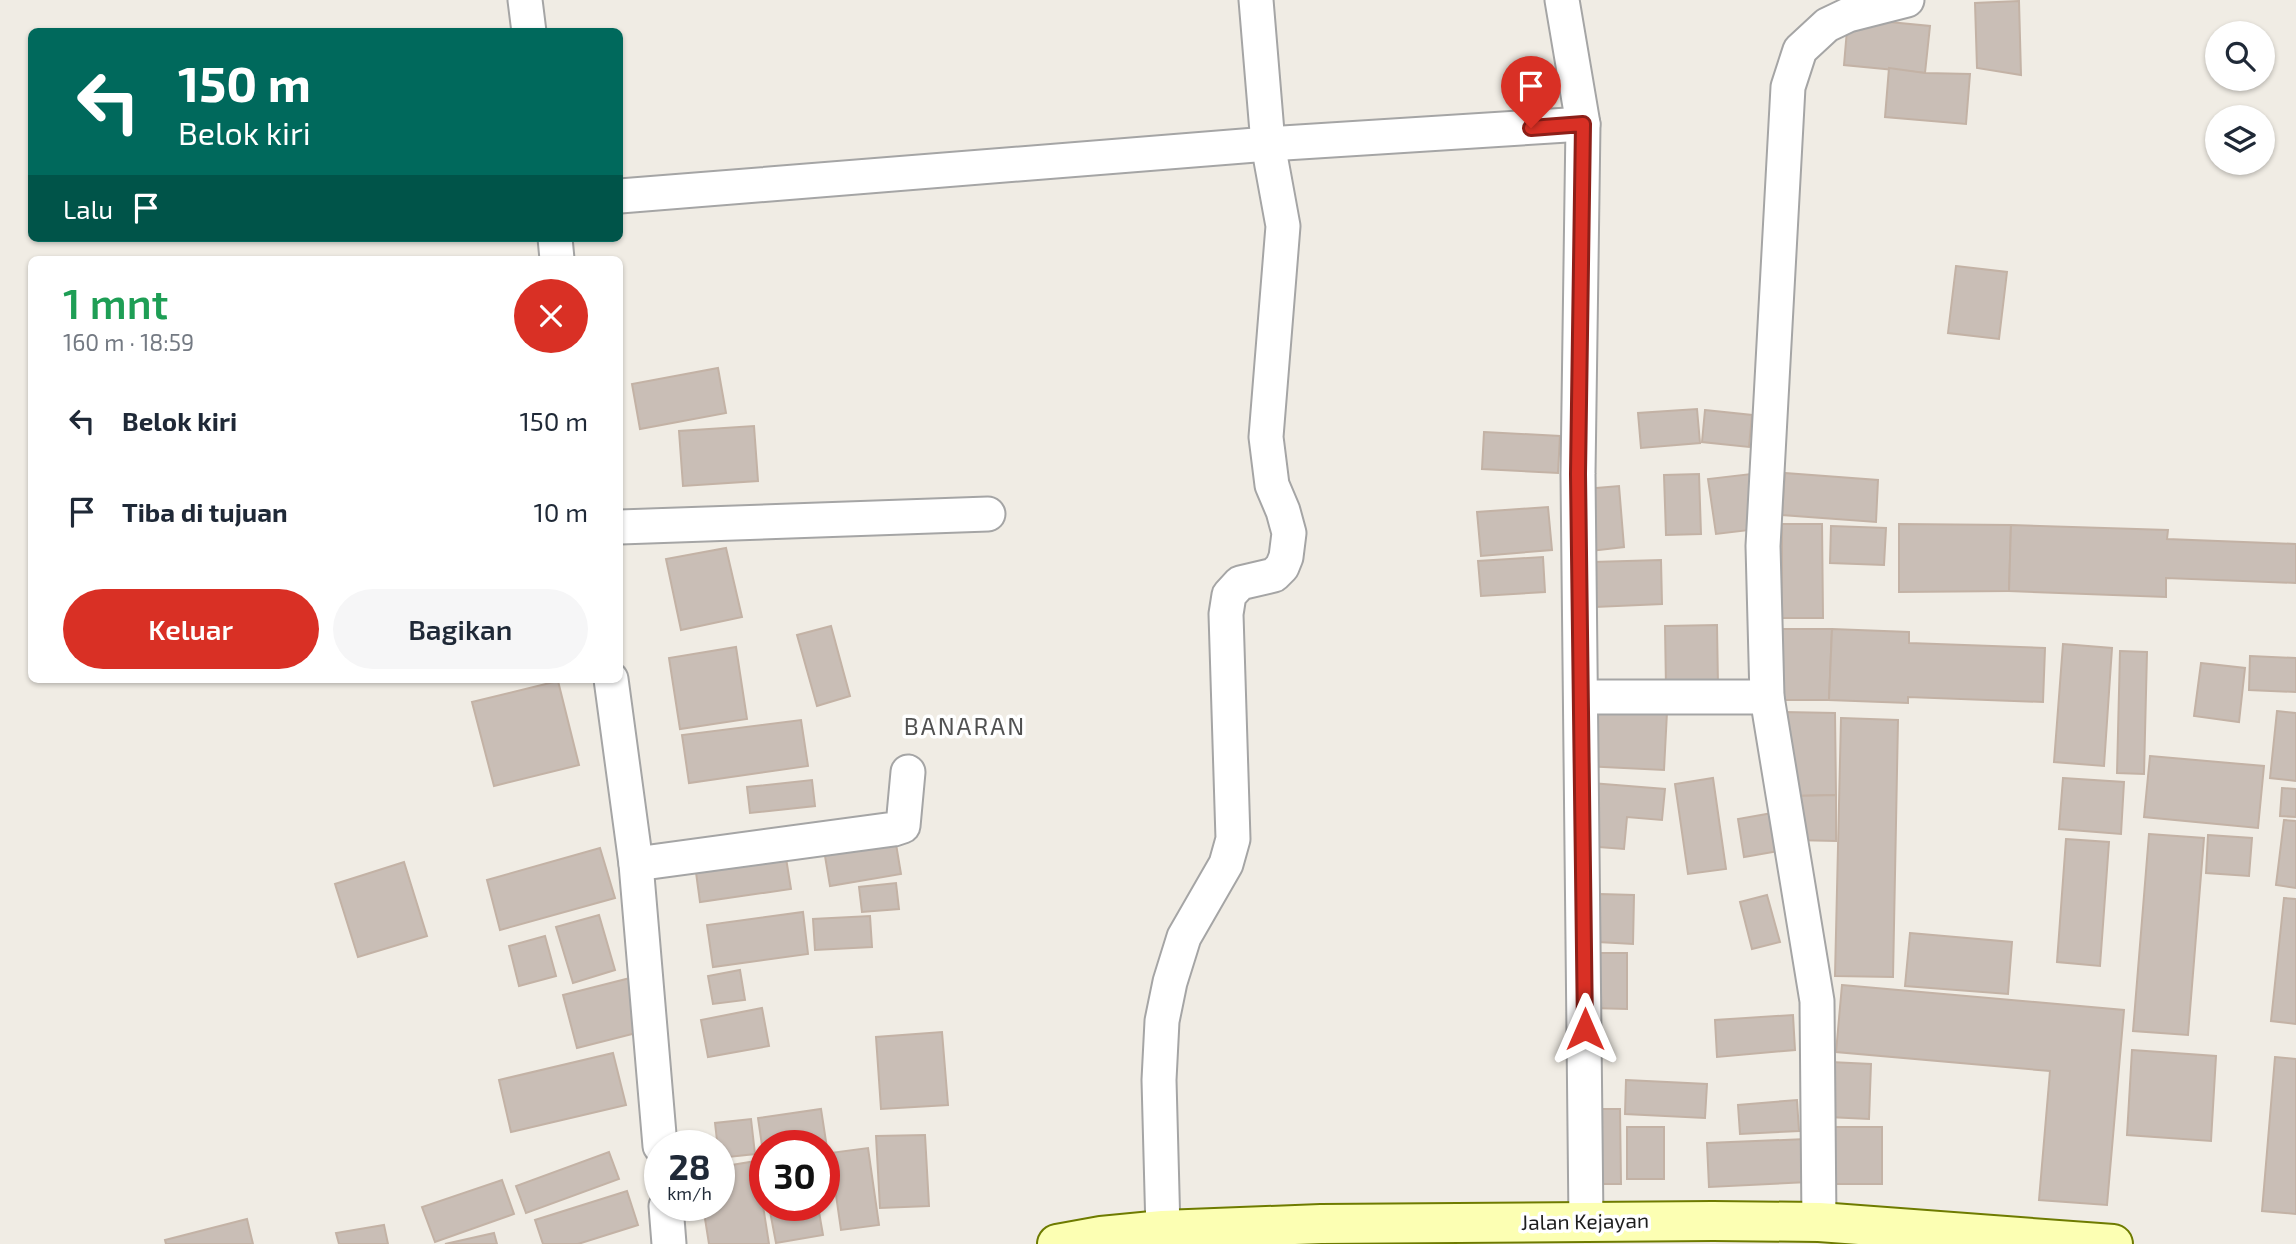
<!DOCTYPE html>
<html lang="id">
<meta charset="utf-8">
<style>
:root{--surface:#fff;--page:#f6f6f7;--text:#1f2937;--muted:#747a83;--accent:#d93025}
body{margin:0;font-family:"Exo 2",sans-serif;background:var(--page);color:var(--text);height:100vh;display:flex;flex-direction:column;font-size:26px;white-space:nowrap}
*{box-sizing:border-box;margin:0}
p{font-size:23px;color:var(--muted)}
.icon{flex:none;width:38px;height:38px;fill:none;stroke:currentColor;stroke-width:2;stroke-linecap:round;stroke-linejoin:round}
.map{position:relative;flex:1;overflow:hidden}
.details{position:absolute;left:28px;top:256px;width:595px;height:427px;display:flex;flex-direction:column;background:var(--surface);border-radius:10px;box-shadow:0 2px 5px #0004}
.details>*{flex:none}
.banner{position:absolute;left:28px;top:28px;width:595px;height:214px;border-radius:10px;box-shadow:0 2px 5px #0004;background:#00695c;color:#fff;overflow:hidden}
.fabs{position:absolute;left:2205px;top:21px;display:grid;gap:14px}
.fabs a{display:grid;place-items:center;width:70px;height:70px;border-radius:50%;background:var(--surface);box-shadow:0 2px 5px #0004;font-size:35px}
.speed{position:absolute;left:644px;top:1130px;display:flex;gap:14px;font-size:35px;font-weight:700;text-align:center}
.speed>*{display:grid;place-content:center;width:91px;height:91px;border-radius:50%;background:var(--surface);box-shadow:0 2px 5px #0004;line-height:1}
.speed small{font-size:18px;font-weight:400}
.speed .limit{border:10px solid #d22;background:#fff;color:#111}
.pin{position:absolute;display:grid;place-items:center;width:60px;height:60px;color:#fff;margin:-72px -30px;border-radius:50% 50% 50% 0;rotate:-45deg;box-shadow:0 0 7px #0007}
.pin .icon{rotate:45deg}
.me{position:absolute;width:77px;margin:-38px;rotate:0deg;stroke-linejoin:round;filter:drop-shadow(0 0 5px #0008)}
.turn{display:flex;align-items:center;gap:24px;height:147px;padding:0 35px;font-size:32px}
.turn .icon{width:91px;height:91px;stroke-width:2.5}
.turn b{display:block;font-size:49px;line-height:60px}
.then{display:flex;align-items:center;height:66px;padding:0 35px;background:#0003;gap:14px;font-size:26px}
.round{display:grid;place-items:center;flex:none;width:74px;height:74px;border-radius:37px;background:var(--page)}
.overview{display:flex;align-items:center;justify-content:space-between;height:119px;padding:0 35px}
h1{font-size:42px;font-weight:600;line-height:52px;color:#1e9e55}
.primary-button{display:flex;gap:14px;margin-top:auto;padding:14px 35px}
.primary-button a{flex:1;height:80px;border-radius:42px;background:var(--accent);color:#fff;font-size:28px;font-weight:600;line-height:80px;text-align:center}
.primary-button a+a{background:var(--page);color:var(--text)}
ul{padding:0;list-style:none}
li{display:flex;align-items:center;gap:21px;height:91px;padding:0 35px}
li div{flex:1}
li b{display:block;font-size:26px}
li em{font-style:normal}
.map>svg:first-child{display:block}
</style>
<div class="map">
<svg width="2296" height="1244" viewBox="0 0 2296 1244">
<rect width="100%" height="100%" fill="#f0ece4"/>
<g fill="#c9beb6" stroke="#c3b2a5" stroke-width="2">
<path d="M2019 1 2021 75 1977 68 1975 3Z"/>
<path d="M1848 18 1930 26 1925 73 1844 65Z"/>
<path d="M1889 68 1925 73 1970 74 1966 124 1885 117Z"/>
<path d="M1956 266 2007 272 1999 339 1948 333Z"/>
<path d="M718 368 726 413 640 429 632 384Z"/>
<path d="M1697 409 1700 443 1641 448 1638 413Z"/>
<path d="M1705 410 1752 415 1749 447 1702 442Z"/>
<path d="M754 426 758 481 683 486 679 431Z"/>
<path d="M1484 432 1560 436 1558 473 1482 469Z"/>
<path d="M1785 473 1878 480 1876 522 1782 515Z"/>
<path d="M1699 474 1701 534 1666 535 1664 475Z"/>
<path d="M1751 474 1758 529 1716 534 1708 479Z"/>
<path d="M1619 486 1624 547 1591 551 1585 489Z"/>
<path d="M1548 507 1552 550 1481 556 1477 512Z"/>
<path d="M1782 524H1822L1823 618H1782Z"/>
<path d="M1899 524 2011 525 2009 591 1899 592Z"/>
<path d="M2011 525 2168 530 2167 539 2296 544V583L2166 578V597L2009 591Z"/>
<path d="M1831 526 1886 528 1884 565 1830 563Z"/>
<path d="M726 548 742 617 681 630 666 559Z"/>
<path d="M1543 557 1545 592 1481 596 1478 561Z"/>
<path d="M1661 560 1662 604 1595 607 1593 562Z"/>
<path d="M1717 625 1718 687 1666 688 1665 626Z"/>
<path d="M831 626 850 696 817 706 797 635Z"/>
<path d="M1777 629H1832L1829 700H1776Z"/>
<path d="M1832 629 1909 632V643L2045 648 2043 702 1908 697V703L1829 700Z"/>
<path d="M2063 644 2112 648 2104 766 2054 762Z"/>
<path d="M736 647 747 719 680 729 669 658Z"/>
<path d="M2120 651 2147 652 2144 774 2117 773Z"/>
<path d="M2250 656 2296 658V692L2249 690Z"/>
<path d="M2201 663 2245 668 2239 722 2194 716Z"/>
<path d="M558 681 579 765 494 786 472 702Z"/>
<path d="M1587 707 1667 712 1664 770 1584 766Z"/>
<path d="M2277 711 2296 713V781L2270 778Z"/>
<path d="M1784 712 1835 713 1836 795 1794 796Z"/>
<path d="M1841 718 1898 720 1893 977 1835 976Z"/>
<path d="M801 720 808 766 689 783 682 735Z"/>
<path d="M2150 756 2264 766 2258 828 2144 817Z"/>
<path d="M1713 778 1726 869 1688 874 1675 784Z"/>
<path d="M2063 778 2124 782 2121 834 2059 829Z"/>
<path d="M812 780 815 806 750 813 747 787Z"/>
<path d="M1591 783 1665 789 1662 820 1627 817 1624 849 1586 846Z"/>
<path d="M2282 788 2296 789V817L2280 816Z"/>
<path d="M1836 795V841L1794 840V796Z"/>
<path d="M1778 812 1785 850 1744 857 1738 819Z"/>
<path d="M2284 820 2296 821V888L2276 885Z"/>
<path d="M2149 834 2204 838 2188 1035 2133 1031Z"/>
<path d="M2208 835 2252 838 2249 876 2206 873Z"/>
<path d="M895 838 901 874 830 886 824 850Z"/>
<path d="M2066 839 2109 842 2100 966 2057 962Z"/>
<path d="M600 848 615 898 500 930 487 880Z"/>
<path d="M785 852 791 889 700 902 695 865Z"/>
<path d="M404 862 427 936 358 957 335 884Z"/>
<path d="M896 883 899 909 862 912 859 887Z"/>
<path d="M1600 894 1634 895 1633 944 1598 942Z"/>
<path d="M1767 895 1780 942 1752 949 1740 902Z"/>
<path d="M2284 898 2296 899V1024L2271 1021Z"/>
<path d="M803 912 808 954 713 967 707 925Z"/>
<path d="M599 915 615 970 573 983 556 927Z"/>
<path d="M870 916 872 947 815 950 813 919Z"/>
<path d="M1910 933 2012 942 2008 994 1905 986Z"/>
<path d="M545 936 556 976 519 986 509 946Z"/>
<path d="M1591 953H1627V1009L1591 1008Z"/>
<path d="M740 970 745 1000 713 1004 708 976Z"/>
<path d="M630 978 644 1031 577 1048 563 995Z"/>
<path d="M1842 985 2124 1010 2107 1205 2039 1200 2050 1071 1836 1052Z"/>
<path d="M762 1008 769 1046 708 1057 701 1020Z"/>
<path d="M1793 1015 1795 1050 1717 1057 1715 1020Z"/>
<path d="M942 1032 948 1105 881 1109 876 1037Z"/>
<path d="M2132 1050 2216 1056 2211 1141 2127 1135Z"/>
<path d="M613 1053 626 1105 511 1132 499 1080Z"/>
<path d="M2275 1057 2296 1059V1214L2262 1211Z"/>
<path d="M1830 1062 1871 1064 1869 1119 1828 1117Z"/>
<path d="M1626 1080 1707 1084 1705 1118 1625 1114Z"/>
<path d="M1797 1100 1799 1131 1740 1134 1738 1105Z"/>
<path d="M821 1109 827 1148 824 1149V1146H765L764 1159 758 1118Z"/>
<path d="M1588 1109H1620L1621 1184H1589Z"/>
<path d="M751 1119 755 1154 719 1158 715 1123Z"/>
<rect x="1627" y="1127" width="37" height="52"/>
<rect x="1833" y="1127" width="49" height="57"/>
<path d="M925 1135 929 1206 880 1208 876 1136Z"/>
<path d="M1806 1139 1808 1182 1709 1187 1707 1143Z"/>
<path d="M868 1148 879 1225 841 1230 830 1153Z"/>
<path d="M609 1152 619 1179 526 1213 516 1186Z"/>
<path d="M756 1161 769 1244H709L703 1206H719V1167Z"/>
<path d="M502 1180 514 1214 435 1242 422 1207Z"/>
<path d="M627 1191 638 1225 578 1244H543L535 1220Z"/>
<path d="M769 1206H818L823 1235 776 1243Z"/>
<path d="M247 1219 253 1244H166L165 1240Z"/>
<path d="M384 1225 388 1244H339L336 1233Z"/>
<path d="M494 1233 497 1244H445Z"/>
</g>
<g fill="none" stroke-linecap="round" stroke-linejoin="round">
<defs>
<g id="street">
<path d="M525 0 529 32"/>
<path d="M1562 0 1583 124 1578 474 1586 1222"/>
<path d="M620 196 1268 144 1583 124"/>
<path d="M555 238 557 259"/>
<path d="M620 527 988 514"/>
<path d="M611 679 636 864 660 1146"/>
<path d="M1582 697H1767"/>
<path d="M636 864 894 829 903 826 908 772"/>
<path d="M666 1206 669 1244"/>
<path d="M1819 1222 1817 1001 1767 697 1763 546 1788 87 1800 50 1827 25 1848 15 1907 0"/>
<path d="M1163 1230 1159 1080 1162 1021 1170 982 1184 937 1226 864 1233 839 1226 614 1229 595 1240 583 1274 575 1282 567 1286 557 1289 533 1283 511 1272 485 1266 437 1283 226 1268 144 1256 0"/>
</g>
<path id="secondary" d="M1057 1244 1101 1236 1163 1230 1321 1224 1713 1221 1819 1222 2113 1244"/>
</defs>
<use href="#street" stroke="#a5a5a5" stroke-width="37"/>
<use href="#secondary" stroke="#6e7b00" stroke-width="42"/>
<use href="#street" stroke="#fff" stroke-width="33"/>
<use href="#secondary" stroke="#fcffb3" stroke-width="38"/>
</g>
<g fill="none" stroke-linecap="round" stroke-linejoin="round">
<defs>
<path id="route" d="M1531 128 1583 124 1578 474 1585 1029"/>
</defs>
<use href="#route" stroke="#8d1f18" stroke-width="18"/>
<use href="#route" stroke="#d93025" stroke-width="12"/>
</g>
<g text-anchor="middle" stroke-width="7" stroke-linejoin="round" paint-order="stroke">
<g font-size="21" fill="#1e1e1e" stroke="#fff">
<text transform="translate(1585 1222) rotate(-1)" y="7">Jalan Kejayan</text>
</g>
<g font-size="24" letter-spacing="2" fill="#515151" stroke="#fff">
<text x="965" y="735">BANARAN</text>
</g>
</g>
</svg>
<div class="fabs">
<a><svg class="icon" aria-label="search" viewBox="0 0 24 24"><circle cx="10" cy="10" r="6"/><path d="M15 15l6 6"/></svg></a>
<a><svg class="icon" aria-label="layers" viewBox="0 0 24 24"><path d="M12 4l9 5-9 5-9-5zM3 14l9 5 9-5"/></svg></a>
</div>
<div class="speed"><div>28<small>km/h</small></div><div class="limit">30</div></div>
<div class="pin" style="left:1531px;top:128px;background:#d93025"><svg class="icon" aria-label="arrive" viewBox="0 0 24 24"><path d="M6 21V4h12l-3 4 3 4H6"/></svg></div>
<svg class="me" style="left:1585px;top:1029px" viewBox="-20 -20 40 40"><path d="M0-17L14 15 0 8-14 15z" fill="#d93025" stroke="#fff" stroke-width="4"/></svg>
<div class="banner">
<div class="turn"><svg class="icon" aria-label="left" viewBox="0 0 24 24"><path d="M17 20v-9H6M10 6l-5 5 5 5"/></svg><div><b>150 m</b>Belok kiri</div></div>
<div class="then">Lalu<svg class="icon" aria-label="arrive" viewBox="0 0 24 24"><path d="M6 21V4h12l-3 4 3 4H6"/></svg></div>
</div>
<section class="details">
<div class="overview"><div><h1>1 mnt</h1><p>160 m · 18:59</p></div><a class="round" style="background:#d93025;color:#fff"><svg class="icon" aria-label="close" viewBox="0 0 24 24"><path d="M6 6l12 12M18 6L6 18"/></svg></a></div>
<ul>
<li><svg class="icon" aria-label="left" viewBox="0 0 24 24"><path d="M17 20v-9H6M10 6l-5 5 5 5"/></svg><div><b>Belok kiri</b></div><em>150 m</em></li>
<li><svg class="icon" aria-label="arrive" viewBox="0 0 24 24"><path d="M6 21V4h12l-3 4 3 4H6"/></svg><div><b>Tiba di tujuan</b></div><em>10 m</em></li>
</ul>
<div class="primary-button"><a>Keluar</a><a>Bagikan</a></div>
</section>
</div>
